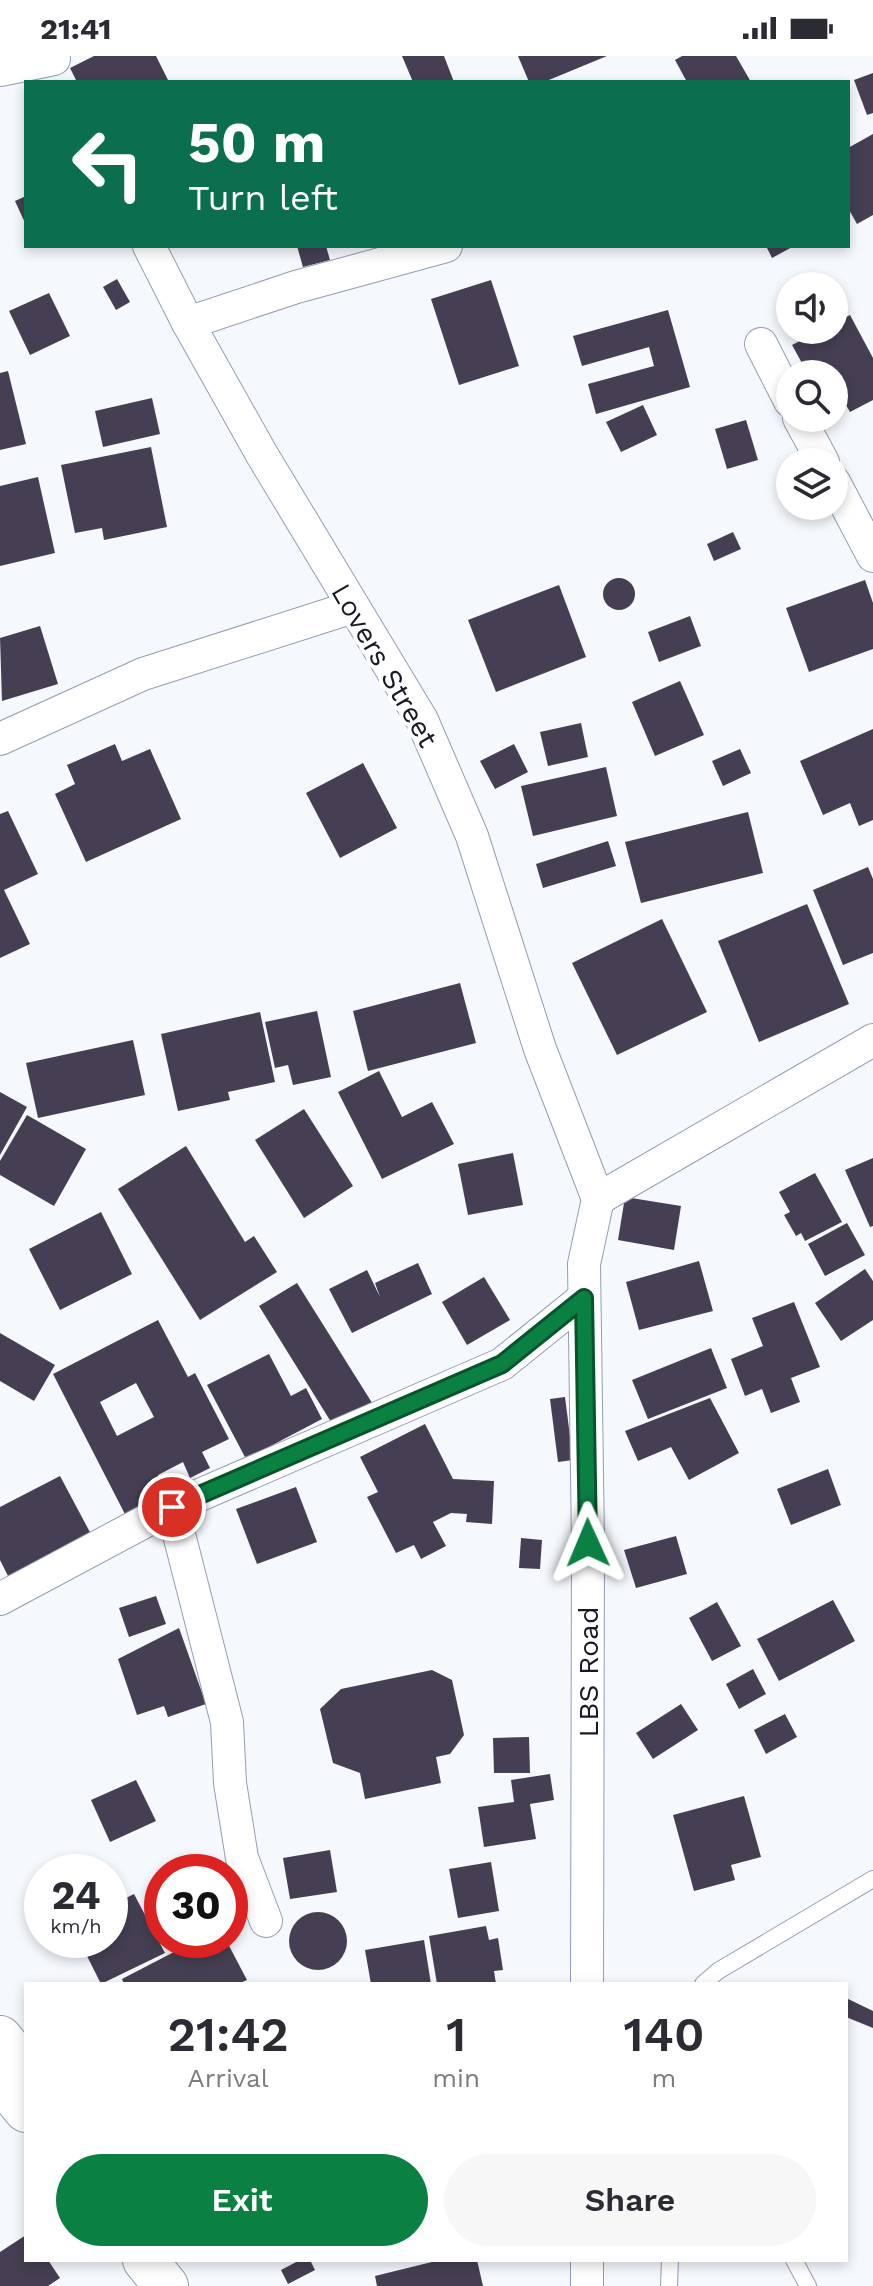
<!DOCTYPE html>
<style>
:root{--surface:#fff;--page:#f7f7f7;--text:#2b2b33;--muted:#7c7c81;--accent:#0b8043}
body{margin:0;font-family:"Work Sans",sans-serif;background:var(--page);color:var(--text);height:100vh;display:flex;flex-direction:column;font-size:30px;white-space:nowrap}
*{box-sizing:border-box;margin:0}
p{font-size:26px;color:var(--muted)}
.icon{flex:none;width:44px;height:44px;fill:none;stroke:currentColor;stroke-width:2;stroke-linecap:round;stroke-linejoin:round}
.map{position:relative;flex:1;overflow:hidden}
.side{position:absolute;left:24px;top:1926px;width:824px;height:280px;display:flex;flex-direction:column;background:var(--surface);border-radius:0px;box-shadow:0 4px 12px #0003}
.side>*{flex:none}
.top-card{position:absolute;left:24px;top:24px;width:826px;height:168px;border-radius:0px;box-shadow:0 4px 12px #0003;background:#0b6e4f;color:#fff;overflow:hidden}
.fabs{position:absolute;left:776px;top:216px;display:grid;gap:16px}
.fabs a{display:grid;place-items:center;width:72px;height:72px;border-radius:50%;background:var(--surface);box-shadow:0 4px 12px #0003;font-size:40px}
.speed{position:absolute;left:24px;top:1798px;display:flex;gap:16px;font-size:40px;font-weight:700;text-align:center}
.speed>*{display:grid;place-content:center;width:104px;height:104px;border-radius:50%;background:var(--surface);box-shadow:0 4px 12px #0003;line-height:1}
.speed small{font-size:20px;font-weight:400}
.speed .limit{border:12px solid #d22;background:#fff;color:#111}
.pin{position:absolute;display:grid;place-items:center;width:68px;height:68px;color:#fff;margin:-34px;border:4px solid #fff;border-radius:50%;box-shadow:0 2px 8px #0007}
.me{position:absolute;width:88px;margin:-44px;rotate:359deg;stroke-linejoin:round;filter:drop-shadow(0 0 6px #0008)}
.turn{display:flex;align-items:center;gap:28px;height:168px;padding:0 32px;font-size:36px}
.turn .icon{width:104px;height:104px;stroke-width:2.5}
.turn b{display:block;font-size:56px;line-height:68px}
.eta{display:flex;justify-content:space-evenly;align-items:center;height:136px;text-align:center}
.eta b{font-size:48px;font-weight:600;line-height:56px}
.action{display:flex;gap:16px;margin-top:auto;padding:16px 32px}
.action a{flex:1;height:92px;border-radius:48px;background:var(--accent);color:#fff;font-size:32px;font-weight:600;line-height:92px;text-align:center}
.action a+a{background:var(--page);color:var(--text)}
.status{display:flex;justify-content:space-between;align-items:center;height:56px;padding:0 40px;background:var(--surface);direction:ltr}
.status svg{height:22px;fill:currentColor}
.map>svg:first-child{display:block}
</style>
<div class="status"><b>21:41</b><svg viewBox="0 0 49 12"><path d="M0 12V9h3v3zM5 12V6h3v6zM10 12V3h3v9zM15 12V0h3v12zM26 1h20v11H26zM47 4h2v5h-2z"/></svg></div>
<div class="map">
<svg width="873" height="2230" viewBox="0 0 873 2230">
<rect width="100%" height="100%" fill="#f5f8fd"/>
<g fill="#463f53" fill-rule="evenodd">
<path d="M94 0H156L169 26H77L70 12Z"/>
<path d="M402 0H444L454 26H413Z"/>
<path d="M518 0H607L544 26H529Z"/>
<path d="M682 0H736L751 26H687L675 4Z"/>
<path d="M873 17V57L867 59 854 24Z"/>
<path d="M873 78V159L857 168 848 152V92Z"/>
<path d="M26 140V169L15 145Z"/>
<path d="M297 190H326L330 204 303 211Z"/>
<path d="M766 190H794L772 202Z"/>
<path d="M117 223 130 246 116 254 103 231Z"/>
<path d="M491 224 519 310 459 329 431 243Z"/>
<path d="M49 237 70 280 30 299 9 255Z"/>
<path d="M668 254 690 331 596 358 588 328 654 310 649 291 582 310 573 280Z"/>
<path d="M850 259 873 302V344L850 356 842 342 834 347V318H808L792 289 821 274H834V267Z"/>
<path d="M8 315 26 388 0 394V317Z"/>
<path d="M152 342 160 378 103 391 95 355Z"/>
<path d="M643 349 657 379 621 396 606 366Z"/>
<path d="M746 364 758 404 727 413 715 373Z"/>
<path d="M151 391 167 471 104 484 102 472 75 477 61 409Z"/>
<path d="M38 421 55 497 0 510V430Z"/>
<path d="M733 476 741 493 714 505 707 488Z"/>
<circle cx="619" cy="538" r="16"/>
<path d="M865 524 873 547V593L809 616 786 552Z"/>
<path d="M559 529 586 601 496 636 468 564Z"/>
<path d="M690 560 701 590 659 606 648 576Z"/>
<path d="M40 570 58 628 2 645 0 582Z"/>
<path d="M680 625 704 679 655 700 632 646Z"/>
<path d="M581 667 588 701 548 710 540 676Z"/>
<path d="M873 673V764L859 770 850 747 823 759 800 705Z"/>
<path d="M115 688 122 705 150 693 181 763 86 806 55 738 75 728 67 709Z"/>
<path d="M514 688 528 716 495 733 480 705Z"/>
<path d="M740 693 751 717 723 730 712 705Z"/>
<path d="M363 707 397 772 340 802 306 737Z"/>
<path d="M606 711 617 760 533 780 521 730Z"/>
<path d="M8 755 38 818 4 834 30 888 0 902V758Z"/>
<path d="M748 756 763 817 641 847 625 786Z"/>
<path d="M608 785 616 810 543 832 536 808Z"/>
<path d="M868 811 873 823V897L843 909 813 834Z"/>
<path d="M807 848 849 948 759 986 718 885Z"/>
<path d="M662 863 707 956 617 999 572 907Z"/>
<path d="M460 927 476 987 368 1015 353 955Z"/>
<path d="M317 955 331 1021 293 1029 288 1009 275 1012 265 966Z"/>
<path d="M260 956 275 1026 228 1036 230 1044 178 1055 161 978Z"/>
<path d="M133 984 145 1039 38 1062 26 1007Z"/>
<path d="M379 1015 402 1061 432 1046 454 1088 382 1123 338 1036Z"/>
<path d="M0 1036 27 1051 0 1099Z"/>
<path d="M304 1053 353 1130 304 1162 255 1084Z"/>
<path d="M27 1059 86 1093 54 1150 0 1119V1105Z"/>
<path d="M186 1090 245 1186 254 1180 277 1216 200 1264 118 1133Z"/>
<path d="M513 1097 523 1149 468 1159 458 1108Z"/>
<path d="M873 1102V1170L870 1171 845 1114Z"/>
<path d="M815 1117 842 1166 805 1185 801 1177 796 1180 784 1159 790 1156 779 1136Z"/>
<path d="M625 1141 681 1150 674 1194 618 1184Z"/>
<path d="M101 1156 132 1218 60 1254 29 1193Z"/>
<path d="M847 1167 865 1199 825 1220 808 1188Z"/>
<path d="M699 1205 713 1255 639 1274 626 1226Z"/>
<path d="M418 1207 432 1238 352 1277 329 1233 367 1214 380 1241 375 1227Z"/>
<path d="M865 1213 873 1225V1264L841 1285 815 1247Z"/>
<path d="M484 1221 510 1264 467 1289 442 1246Z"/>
<path d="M297 1227 374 1350 336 1374 259 1250Z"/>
<path d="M794 1246 820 1311 791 1322 800 1346 771 1357 762 1333 745 1340 731 1303 763 1290 752 1262Z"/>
<path d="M158 1264 188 1321 195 1317 229 1383 202 1396 210 1412 190 1422 183 1406 158 1419 170 1442 128 1464 53 1318ZM136 1327 154 1361 117 1380 100 1346Z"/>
<path d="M0 1277 55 1309 34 1345 0 1325Z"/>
<path d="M711 1292 727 1332 648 1363 632 1324Z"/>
<path d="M269 1298 291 1340 306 1332 322 1363 246 1403 207 1329Z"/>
<path d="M565 1341 573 1404 558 1406 550 1343Z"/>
<path d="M710 1342 739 1397 689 1424 671 1391 638 1405 625 1375Z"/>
<path d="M425 1368 453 1423 494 1425 492 1468 466 1466 467 1458 451 1457 433 1466 446 1490 421 1503 414 1489 396 1497 367 1441 378 1436 360 1401Z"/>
<path d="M828 1413 841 1449 791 1469 777 1433Z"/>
<path d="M60 1420 92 1480 9 1522 0 1504V1451Z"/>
<path d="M296 1431 317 1486 257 1508 236 1453Z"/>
<path d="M676 1480 687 1518 636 1532 624 1494Z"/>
<path d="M521 1482 542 1484 540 1513 519 1512Z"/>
<path d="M156 1540 166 1568 129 1581 119 1552Z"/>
<path d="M833 1544 855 1585 779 1625 757 1583Z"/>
<path d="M717 1546 741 1590 712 1605 689 1562Z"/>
<path d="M179 1572 206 1648 168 1661 164 1650 137 1659 118 1603Z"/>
<path d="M753 1613 766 1638 739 1653 726 1628Z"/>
<path d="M432 1614 452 1624 464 1679 450 1698 436 1701 441 1727 365 1743 360 1717 333 1707 320 1653 341 1633Z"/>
<path d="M681 1648 698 1674 653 1703 636 1677Z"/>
<path d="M785 1658 797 1681 766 1698 754 1674Z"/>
<path d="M529 1681 530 1717H494L493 1682Z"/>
<path d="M550 1718 554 1744 530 1748 536 1783 484 1791 478 1751 514 1746 511 1724Z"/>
<path d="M136 1724 156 1765 110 1786 91 1744Z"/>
<path d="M744 1740 761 1801 731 1809 735 1824 694 1835 673 1759Z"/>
<path d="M330 1794 337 1836 290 1843 283 1802Z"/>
<path d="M491 1806 499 1855 458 1862 449 1813Z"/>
<path d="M134 1838 165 1897 101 1928 79 1884H110V1850Z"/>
<circle cx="318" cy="1885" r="29"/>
<path d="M486 1870 489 1884 498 1882 503 1914 494 1915 496 1928H437L429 1880Z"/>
<path d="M197 1884H226L247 1924 238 1928H124L122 1923Z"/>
<path d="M424 1884 431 1928H371L365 1894Z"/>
<path d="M846 1942 873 1955V1972L846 1961Z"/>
<path d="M26 2179V2204H48L60 2222 48 2230H0V2196Z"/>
<path d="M300 2204H310L315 2214 288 2228 281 2214Z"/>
<path d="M440 2204H477L483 2230H377L375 2220Z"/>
</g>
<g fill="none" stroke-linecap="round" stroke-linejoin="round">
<defs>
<g id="lane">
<path d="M703 1928 718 1915 873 1823"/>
<path d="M794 2204 808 2230"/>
<path d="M669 2230 670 2204"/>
</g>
<g id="street">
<path d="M0 14 54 3"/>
<path d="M149 190 188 267 261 397 422 664 472 780 540 993 598 1143"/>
<path d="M188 267 296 231 446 190"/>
<path d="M761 288 790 345"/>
<path d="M799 362 823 406"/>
<path d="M834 426 873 500"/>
<path d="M0 683 143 618 353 551"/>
<path d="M172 1451 227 1666 230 1727 242 1802 266 1865"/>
<path d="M0 1543 172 1451 502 1308 584 1242"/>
<path d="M587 1928 588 1487 584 1208 598 1143 873 984"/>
<path d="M587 2230V2204"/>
</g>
<g id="highway">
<path d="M0 1982 26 2014"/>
<path d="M0 2022 26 2054"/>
<path d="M145 2204 166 2230"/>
</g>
</defs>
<use href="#lane" stroke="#939db4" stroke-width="18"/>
<use href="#street" stroke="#939db4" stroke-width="34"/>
<use href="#highway" stroke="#939db4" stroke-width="46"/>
<use href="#lane" stroke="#fff" stroke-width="16"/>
<use href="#street" stroke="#fff" stroke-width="32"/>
<use href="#highway" stroke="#fff" stroke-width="44"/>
</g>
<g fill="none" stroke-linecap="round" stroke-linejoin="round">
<defs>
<path id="route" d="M172 1451 502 1308 584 1242 588 1487"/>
</defs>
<use href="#route" stroke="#07532c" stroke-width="20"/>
<use href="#route" stroke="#0b8043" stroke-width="14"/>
</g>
<g text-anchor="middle" stroke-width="8" stroke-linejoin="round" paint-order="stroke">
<g font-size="28" fill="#171a23" stroke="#fff">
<text transform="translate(385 609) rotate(60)" y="10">Lovers Street</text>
<text transform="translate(588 1616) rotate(-90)" y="10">LBS Road</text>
</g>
</g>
</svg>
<div class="fabs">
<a><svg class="icon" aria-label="sound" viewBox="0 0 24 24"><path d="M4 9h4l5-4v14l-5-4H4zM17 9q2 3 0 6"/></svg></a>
<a><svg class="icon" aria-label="search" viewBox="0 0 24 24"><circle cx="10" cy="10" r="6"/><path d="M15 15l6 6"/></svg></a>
<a><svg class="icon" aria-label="layers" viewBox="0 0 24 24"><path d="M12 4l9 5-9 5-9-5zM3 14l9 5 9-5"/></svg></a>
</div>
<div class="speed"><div>24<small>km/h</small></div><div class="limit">30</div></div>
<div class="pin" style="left:172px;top:1451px;background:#d93025"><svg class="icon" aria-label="arrive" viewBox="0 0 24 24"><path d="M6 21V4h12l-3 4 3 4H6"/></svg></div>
<svg class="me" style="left:588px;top:1487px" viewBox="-20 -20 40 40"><path d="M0-17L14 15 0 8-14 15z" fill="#0b8043" stroke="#fff" stroke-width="4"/></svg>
<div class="top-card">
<div class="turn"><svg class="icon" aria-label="left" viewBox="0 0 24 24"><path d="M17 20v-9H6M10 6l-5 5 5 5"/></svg><div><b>50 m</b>Turn left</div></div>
</div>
<section class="side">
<div class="eta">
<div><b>21:42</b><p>Arrival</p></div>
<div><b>1</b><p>min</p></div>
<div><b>140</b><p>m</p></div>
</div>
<div class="action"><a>Exit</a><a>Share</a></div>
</section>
</div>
